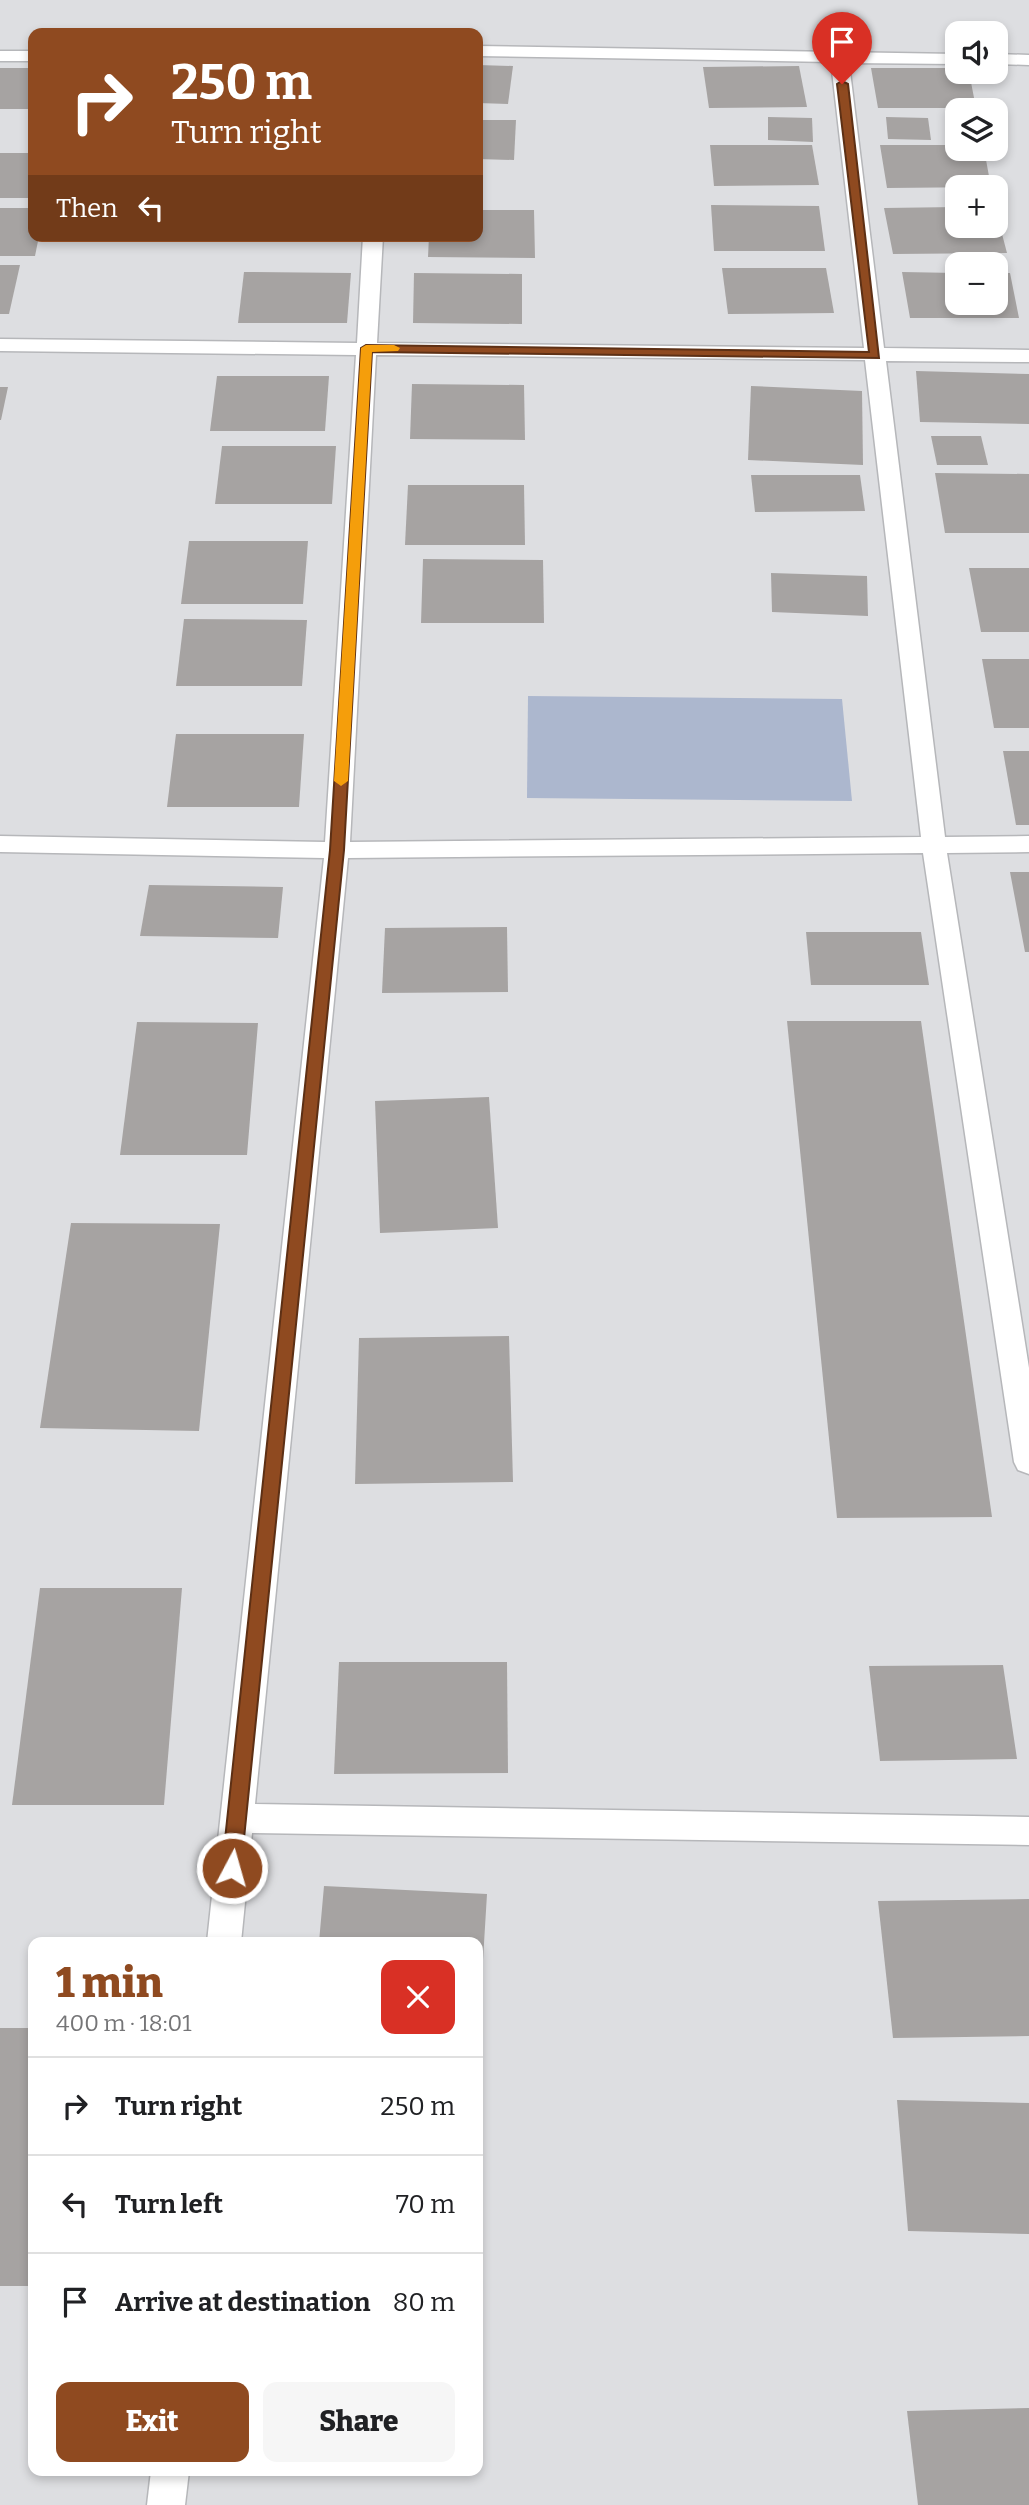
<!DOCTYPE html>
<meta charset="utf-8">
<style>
:root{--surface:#fff;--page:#f6f6f6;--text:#202124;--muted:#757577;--line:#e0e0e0;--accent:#8f4a20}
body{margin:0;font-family:Bitter,serif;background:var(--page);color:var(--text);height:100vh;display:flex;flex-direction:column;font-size:26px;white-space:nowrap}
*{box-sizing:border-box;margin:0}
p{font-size:23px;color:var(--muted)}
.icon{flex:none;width:38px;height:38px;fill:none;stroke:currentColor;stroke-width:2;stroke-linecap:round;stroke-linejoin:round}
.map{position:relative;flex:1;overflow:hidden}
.drawer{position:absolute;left:28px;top:1937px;width:455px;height:539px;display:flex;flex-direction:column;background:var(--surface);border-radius:14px;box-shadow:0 4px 10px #0003}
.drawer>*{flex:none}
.hud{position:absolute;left:28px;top:28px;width:455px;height:214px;border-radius:14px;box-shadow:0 4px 10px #0003;background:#8f4a20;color:#fff;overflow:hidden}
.tools{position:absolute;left:945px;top:21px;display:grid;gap:14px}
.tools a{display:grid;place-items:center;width:63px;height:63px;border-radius:14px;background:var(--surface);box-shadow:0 4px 10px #0003;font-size:35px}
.pin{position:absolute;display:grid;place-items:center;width:60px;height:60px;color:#fff;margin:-72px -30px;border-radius:50% 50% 50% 0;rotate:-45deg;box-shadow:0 0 7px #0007}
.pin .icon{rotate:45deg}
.me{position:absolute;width:77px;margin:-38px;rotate:6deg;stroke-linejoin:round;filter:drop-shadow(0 0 5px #0008)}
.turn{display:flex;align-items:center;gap:24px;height:147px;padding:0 28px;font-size:32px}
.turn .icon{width:91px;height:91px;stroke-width:2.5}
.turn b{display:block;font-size:49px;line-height:60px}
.then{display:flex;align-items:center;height:66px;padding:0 28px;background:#0003;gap:14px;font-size:26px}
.round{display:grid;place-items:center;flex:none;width:74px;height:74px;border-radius:14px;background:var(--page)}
.overview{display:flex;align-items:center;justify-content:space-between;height:119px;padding:0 28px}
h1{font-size:42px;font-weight:800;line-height:52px;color:var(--accent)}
.button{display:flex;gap:14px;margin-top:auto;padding:14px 28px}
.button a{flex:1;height:80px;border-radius:14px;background:var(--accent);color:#fff;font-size:28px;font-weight:800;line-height:80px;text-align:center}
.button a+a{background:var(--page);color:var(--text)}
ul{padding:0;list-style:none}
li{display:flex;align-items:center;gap:21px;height:98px;padding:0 28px;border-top:2px solid var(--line)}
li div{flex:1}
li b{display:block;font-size:26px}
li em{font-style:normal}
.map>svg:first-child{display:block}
</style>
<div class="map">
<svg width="1029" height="2505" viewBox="0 0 1029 2505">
<rect width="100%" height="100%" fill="#dddee1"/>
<path fill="#acb7ce" d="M528 696 842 699 852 801 527 798Z"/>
<g fill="#a6a3a2">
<path d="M478 65 513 66 508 104 478 103Z"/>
<path d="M799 66 807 107 709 108 703 67Z"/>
<rect x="0" y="68" width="33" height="41"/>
<path d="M871 68H957V72H969L976 108H878Z"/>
<path d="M768 117 812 118 813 142 768 140Z"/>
<path d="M886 117 928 118 931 140 888 139Z"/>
<path d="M478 120H516L514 160 478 159Z"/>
<path d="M710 145H812L819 185 714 186Z"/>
<path d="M880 145H957V149H984L991 187 887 188Z"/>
<rect x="0" y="153" width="33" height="45"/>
<path d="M711 205 819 206 825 251H714Z"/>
<path d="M957 207V226H996L997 215 1007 253 893 254 884 208Z"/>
<path d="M0 208H33V236H39L35 256H0Z"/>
<path d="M478 210H534L535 258 428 257 429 236H478Z"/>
<path d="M0 265H20L9 314H0Z"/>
<path d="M722 268H826L834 313 728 314Z"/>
<path d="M244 272 351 273 347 323H238Z"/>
<path d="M902 272 957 273V303H996V273H1010L1019 318H910Z"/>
<path d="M414 273 522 274V324L413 323Z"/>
<path d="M916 371 1029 374V424L920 422Z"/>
<path d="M217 376H329L325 431H210Z"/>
<path d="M412 384 524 385 525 440 410 439Z"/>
<path d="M751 386 862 391 863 465 748 460Z"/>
<path d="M0 387H8L1 420H0Z"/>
<path d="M931 436H981L988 465H937Z"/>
<path d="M222 446H336L332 504H215Z"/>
<path d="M935 473 1029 474V533H945Z"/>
<path d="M751 475H860L865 511 755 512Z"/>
<path d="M408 485H524L525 545H405Z"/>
<path d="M189 541H308L303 604H181Z"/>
<path d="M423 559 543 560 544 623H421Z"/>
<path d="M969 568H1029V632H981Z"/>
<path d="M771 573 867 576 868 616 772 612Z"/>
<path d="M184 619 307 620 302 686H176Z"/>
<path d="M982 659H1029V728H994Z"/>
<path d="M176 734H304L299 807H167Z"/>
<path d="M1003 751H1029V825H1016Z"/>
<path d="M1010 872H1029V952H1025Z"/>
<path d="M149 885 283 887 278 938 140 936Z"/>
<path d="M507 927 508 992 382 993 385 928Z"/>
<path d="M806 932H921L929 985H811Z"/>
<path d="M787 1021H921L992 1517 837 1518Z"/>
<path d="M137 1022 258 1023 247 1155H120Z"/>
<path d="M489 1097 498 1228 380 1233 375 1101Z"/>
<path d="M71 1223 220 1224 199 1431 40 1428Z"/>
<path d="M509 1336 513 1482 355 1484 359 1338Z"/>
<path d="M40 1588H182L164 1805H12Z"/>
<path d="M339 1662H507L508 1773 334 1774Z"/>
<path d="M1003 1665 1017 1759 880 1761 869 1666Z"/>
<path d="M324 1886 487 1894 480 2009 478 1942H319Z"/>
<path d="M1029 1899V2036L893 2038 878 1901Z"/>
<rect x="0" y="2028" width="33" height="258"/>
<path d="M897 2100 1029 2103V2234L908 2231Z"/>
<path d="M1029 2408V2505H918L907 2411Z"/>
</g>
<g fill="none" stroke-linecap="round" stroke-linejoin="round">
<defs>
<g id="service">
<path d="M478 46 957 54V64L849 63 884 348 1029 350V362L886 361 945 837 1029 836V852L947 853 1029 1368V1474L1018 1470 1014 1462 923 853 348 858 255 1804 1029 1817V1845L252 1833 241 1942H207L324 858 0 852V836L325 842 356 355 0 351V339L357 343 363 236H383L377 343 864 348 831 62 478 56ZM376 355 865 360 921 837 350 842Z"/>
<rect x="0" y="51" width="33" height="10"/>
<path d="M996 54 1029 55V65L996 64Z"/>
<path d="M151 2471H189L185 2505H147Z"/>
</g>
</defs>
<use href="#service" stroke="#b6b7ba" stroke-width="3"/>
<use href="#service" fill="#fff" fill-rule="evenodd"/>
</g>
<path fill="#8f4a20" stroke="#5d3015" stroke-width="2" d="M842 81 848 84 879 358 372 352 344 850 241 1868 238 1874 232 1876 225 1874 222 1868 330 850 361 348 366 345 869 352 837 84Z"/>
<path fill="#f59e0b" d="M394 345 400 348 398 351 372 352 348 781 341 786 334 781 361 348 366 345Z"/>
</svg>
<div class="tools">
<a><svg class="icon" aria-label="sound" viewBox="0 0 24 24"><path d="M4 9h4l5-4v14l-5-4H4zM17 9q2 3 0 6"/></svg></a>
<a><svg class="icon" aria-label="layers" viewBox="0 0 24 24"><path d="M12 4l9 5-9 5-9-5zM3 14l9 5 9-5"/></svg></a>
<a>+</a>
<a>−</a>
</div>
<div class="pin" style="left:842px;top:84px;background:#d93025"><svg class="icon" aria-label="arrive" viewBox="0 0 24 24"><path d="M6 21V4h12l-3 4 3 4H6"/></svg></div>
<svg class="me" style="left:232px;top:1868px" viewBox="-20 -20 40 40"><circle r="17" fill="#8f4a20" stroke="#fff" stroke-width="3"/><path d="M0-11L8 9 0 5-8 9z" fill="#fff"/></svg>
<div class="hud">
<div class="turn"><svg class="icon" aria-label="right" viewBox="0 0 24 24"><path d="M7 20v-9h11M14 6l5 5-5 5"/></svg><div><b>250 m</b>Turn right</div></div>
<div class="then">Then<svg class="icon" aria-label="left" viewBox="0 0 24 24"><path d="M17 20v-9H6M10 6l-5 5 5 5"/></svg></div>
</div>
<section class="drawer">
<div class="overview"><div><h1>1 min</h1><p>400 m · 18:01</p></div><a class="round" style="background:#d93025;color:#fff"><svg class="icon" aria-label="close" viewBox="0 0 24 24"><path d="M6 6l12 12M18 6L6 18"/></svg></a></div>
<ul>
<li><svg class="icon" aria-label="right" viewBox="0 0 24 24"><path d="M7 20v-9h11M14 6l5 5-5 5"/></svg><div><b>Turn right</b></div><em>250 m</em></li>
<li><svg class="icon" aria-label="left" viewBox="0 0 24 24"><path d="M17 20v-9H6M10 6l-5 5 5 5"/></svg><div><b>Turn left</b></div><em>70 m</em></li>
<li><svg class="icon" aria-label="arrive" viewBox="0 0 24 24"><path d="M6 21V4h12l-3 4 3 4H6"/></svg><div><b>Arrive at destination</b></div><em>80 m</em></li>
</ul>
<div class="button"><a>Exit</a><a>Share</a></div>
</section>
</div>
